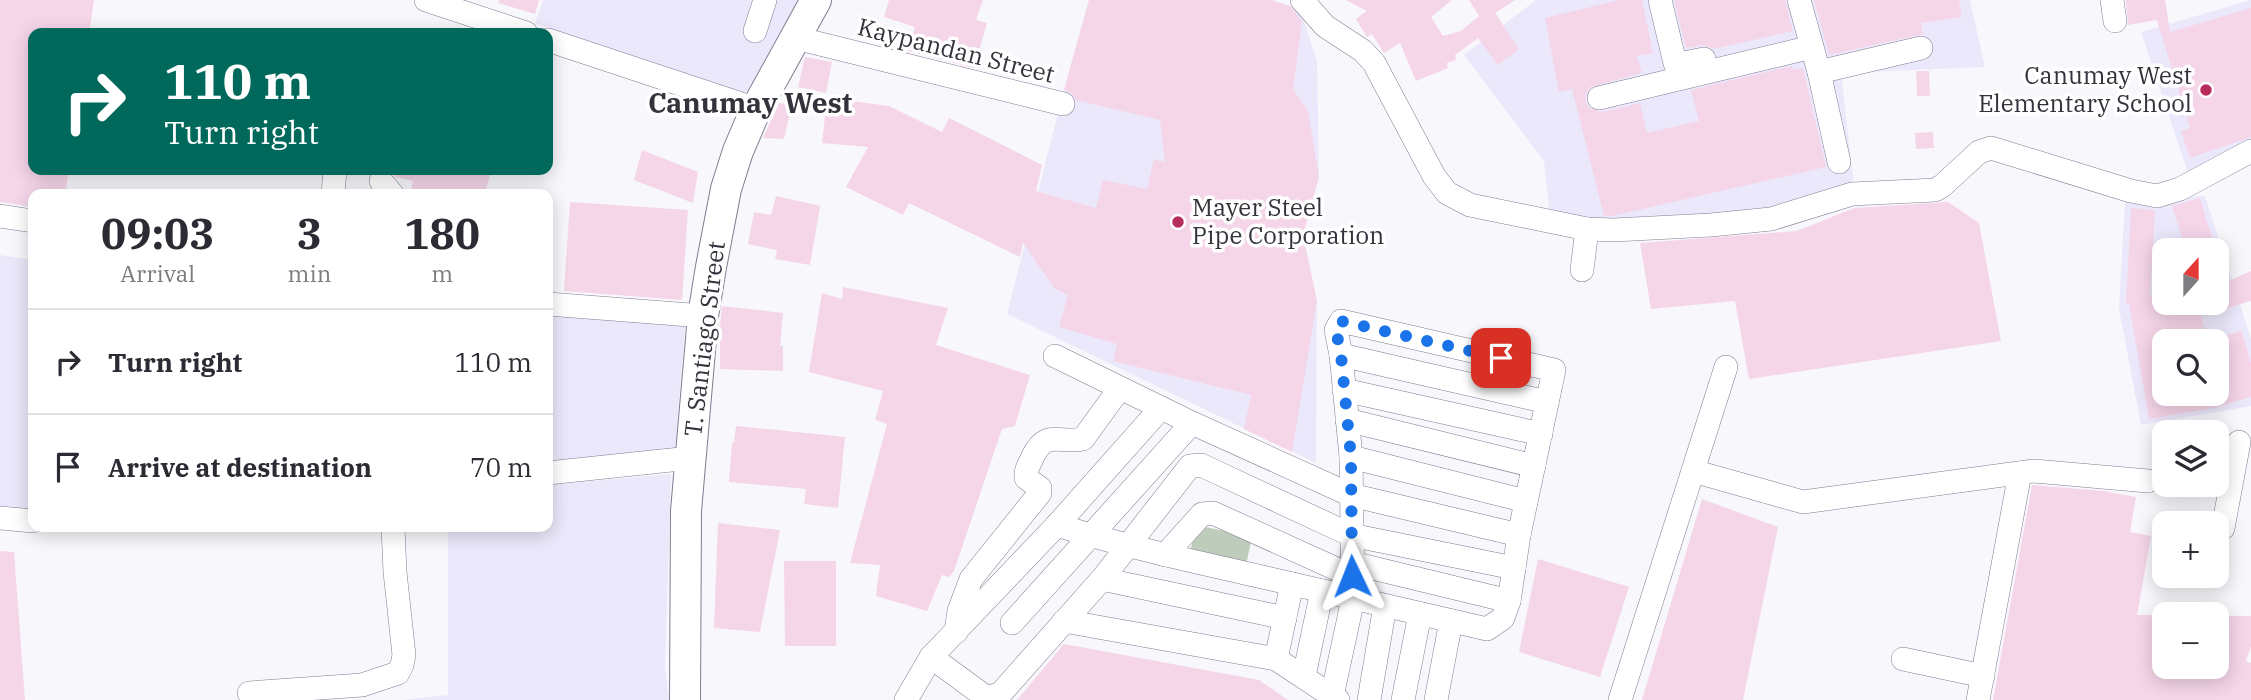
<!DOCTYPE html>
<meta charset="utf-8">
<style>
:root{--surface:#fff;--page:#f2f2f3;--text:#2b2b33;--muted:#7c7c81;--line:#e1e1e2}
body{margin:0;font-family:"IBM Plex Serif",serif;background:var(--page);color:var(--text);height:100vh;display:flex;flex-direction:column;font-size:26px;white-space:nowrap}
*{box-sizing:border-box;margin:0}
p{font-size:23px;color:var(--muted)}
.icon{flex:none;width:38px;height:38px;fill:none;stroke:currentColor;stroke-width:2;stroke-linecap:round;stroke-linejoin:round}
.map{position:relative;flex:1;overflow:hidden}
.details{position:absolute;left:28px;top:189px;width:525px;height:343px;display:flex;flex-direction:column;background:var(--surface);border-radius:14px;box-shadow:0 4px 18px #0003}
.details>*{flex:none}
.guide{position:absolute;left:28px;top:28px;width:525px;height:147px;border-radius:14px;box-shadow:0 4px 18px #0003;background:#00695c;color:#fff;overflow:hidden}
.needle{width:46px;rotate:21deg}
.fabs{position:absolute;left:2152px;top:238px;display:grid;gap:14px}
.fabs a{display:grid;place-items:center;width:77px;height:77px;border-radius:14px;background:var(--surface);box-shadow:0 4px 18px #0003;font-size:35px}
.pin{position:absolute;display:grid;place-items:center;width:60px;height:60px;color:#fff;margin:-30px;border-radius:14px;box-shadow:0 4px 10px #0006}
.me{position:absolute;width:77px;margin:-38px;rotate:358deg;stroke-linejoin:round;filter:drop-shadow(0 0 5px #0008)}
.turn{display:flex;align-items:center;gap:24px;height:147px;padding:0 21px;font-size:32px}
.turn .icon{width:91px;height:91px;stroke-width:2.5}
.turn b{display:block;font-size:49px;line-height:60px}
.eta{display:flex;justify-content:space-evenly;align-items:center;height:119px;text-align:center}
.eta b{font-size:42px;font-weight:800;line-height:49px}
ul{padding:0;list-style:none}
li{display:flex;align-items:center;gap:21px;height:105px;padding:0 21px;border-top:2px solid var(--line)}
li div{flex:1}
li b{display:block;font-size:26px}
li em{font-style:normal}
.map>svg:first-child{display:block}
</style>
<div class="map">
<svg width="2251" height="700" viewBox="0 0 2251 700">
<rect width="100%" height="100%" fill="#f8f7fb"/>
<g fill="#ece8fb" fill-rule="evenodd">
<path d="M543 0H798L751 89 740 94 535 23Z"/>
<path d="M1089 0H1271L1300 9 1317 61 1319 177 1303 235 1317 301 1316 463 1007 314 1062 97Z"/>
<path d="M1536 0H1970L1985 67 1841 73 1854 187 1774 211 1613 222 1550 216 1544 161 1464 55Z"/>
<path d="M2251 0V149L2190 179 2141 32Z"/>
<path d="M2205 196 2251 339V406L2141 425 2119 309 2125 202ZM2165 250H2217V303H2165ZM2165 341H2217V394H2165Z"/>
<path d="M0 255 33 260V512H0Z"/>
<path d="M548 316 685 326 675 452 548 464Z"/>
<path d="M671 474 665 668 669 700H403L448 695V527H548V485Z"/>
</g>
<path fill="#beccbc" d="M1196 525 1252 537 1246 565 1190 553Z"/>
<g fill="#f5d6e9">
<path d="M0 0H94L89 33H33V170H69L65 194H33V207L0 202Z"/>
<path d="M499 0H539L535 14 498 3Z"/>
<path d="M889 0H983L976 20 987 23 974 68 908 51 915 27 884 17Z"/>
<path d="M1089 0H1271L1290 6 1302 21 1293 89 1308 111 1319 177 1303 235 1317 301 1292 452 1244 429 1251 395 1113 361 1117 344 1059 327 1068 295 1054 288 1023 243 1020 257 909 203 903 215 846 187 868 147 822 143 827 98 889 106 942 132 949 118 1042 165 1036 191 1096 208 1103 180 1147 189 1154 159 1165 162 1160 120 1076 100 1072 94 1064 90Z"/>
<path d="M1346 0H1452L1431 17 1443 36 1461 31 1479 16 1469 0H1515L1495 13 1519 49 1498 65 1478 38 1455 55 1456 60 1447 63 1448 68 1416 81 1400 43 1384 53 1372 34 1367 37 1356 19 1367 11Z"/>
<path d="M1619 0H1642L1653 53 1637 56 1642 73 1590 87 1585 95 1586 102 1589 108 1602 112 1640 103 1647 133 1699 121 1691 90 1792 66 1793 70 1803 68 1826 167 1612 216H1604L1572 89 1559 92 1545 18Z"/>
<path d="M1674 0H1785L1793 31 1714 49 1702 45 1686 48Z"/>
<path d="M1814 0H1959L1962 17 1921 23 1923 34 1829 55Z"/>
<path d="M2126 0H2165L2170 32 2251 8V137L2190 158 2181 131 2190 128 2157 20 2128 25Z"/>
<path d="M805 57 832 62 826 93 798 87Z"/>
<path d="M1916 71H1929L1930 96H1917Z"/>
<path d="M779 103 792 104 784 139 763 138Z"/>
<path d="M1933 132 1934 148 1916 149 1915 133Z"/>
<path d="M642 150 698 172 693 203 634 180Z"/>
<path d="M390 170H491L485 194 460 190 459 194H410L413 181 396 177Z"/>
<path d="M776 196 820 206 810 265 775 259 777 250 748 244 754 212 771 215Z"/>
<path d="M2200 198 2206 219 2216 250H2186L2172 206Z"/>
<path d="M570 202 688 210 682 300 564 291Z"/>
<path d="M1948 202 1979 223 2001 341 1749 379 1735 301 1651 309 1640 243 1797 231 1854 208Z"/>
<path d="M2131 208 2155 210 2150 295 2165 291V303H2217V286L2251 271V301L2201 316 2208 341H2161L2165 360V394H2217V382L2222 380 2217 361V338L2242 331 2251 364V397L2213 408 2149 419 2129 304H2126Z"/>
<path d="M843 287 948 308 936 345 1030 375 1015 426 1002 429 954 571 949 577 942 575 927 611 876 596 880 565 850 563 887 424 875 420 883 391 809 372 822 293 842 299Z"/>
<path d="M722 306 783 313 780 346H783V371L720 369V339H719Z"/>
<path d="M736 426 845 437 838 508 804 504 806 489 729 482 732 442 734 443Z"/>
<path d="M2032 485 2104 491 2136 497 2130 532 2151 536 2137 615H2165V667H2217V616H2251V646L2246 661 2251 663V700H1993Z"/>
<path d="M1702 499 1778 527 1743 700H1642Z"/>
<path d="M718 523 780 530 760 632 714 628Z"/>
<path d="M0 551 14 552 25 700H0Z"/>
<path d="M1538 559 1629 587 1600 677 1519 652Z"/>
<path d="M784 561H836V646H785Z"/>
<path d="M1064 644 1259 680 1288 700H1017Z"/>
</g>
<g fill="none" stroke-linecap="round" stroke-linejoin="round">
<defs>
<g id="minor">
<path d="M426 0 526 33"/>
<path d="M1302 0 1325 26 1363 51 1374 63 1434 176 1447 193 1470 205 1587 229 1614 230 1711 225 1771 219 1852 194 1935 190 1942 186 1979 152 1991 148 2131 191 2157 196 2180 189 2251 151"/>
<path d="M1660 0 1675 63 1679 64 1704 59"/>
<path d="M1799 0 1819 72 1839 162"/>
<path d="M2112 0 2115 21"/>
<path d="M755 31 765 0"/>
<path d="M796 38 1063 104"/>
<path d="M548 40 756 109"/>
<path d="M1819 72 1921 48"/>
<path d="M1599 98 1812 47"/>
<path d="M381 181 392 194"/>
<path d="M333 194 335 170"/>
<path d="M0 216 33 221"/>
<path d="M1582 270 1587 229"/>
<path d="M548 304 703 316"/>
<path d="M1341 355 1547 402"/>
<path d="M1055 356 1192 423 1351 495 1519 535"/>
<path d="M1344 390 1541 434"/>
<path d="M1347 420 1534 466"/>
<path d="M1351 457 1526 501"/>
<path d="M1693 471 1803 502 2034 471 2148 481"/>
<path d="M548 473 690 458"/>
<path d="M0 518 33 521"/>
<path d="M1057 525C1123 546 1191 561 1258 576 1335 594 1411 612 1487 629L1503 618 1509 601 1519 535 1554 370 1341 321 1336 330 1341 355 1351 457 1353 599 1332 696"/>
<path d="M2223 528 2239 442"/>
<path d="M1165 555 1202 514 1213 513 1352 576"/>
<path d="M1352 563 1509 601"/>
<path d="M1102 579 1285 618"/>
<path d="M1064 621 1276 659 1338 700"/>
<path d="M1012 623 1192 423"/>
<path d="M956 632 959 611 971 579 1040 493V488L1026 478C1025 469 1030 464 1033 456 1047 429 1059 444 1083 439L1120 388"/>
<path d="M931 657 987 698"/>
<path d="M1276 659 1292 584"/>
<path d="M1903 659 1983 676"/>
<path d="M1304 676 1322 591"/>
<path d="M249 693 362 685 398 673 402 665 404 655 395 572 393 527"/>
<path d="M906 700 931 657 1057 525 1161 408"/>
<path d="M983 700 1001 693 1102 579 1190 466 1201 465 1351 535 1514 568"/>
<path d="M1369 700 1385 606"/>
<path d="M1403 700 1420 614"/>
<path d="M1436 700 1451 621"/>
<path d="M1620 700 1726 367"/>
<path d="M1978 700 2020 473"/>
</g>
<path id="major" d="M685 700 686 511 703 316 711 267 726 189 738 151 756 109 816 0"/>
</defs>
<use href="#minor" stroke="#817c91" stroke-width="24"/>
<use href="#major" stroke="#817c91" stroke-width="32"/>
<use href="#minor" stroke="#fff" stroke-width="23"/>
<use href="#major" stroke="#fff" stroke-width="30"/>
</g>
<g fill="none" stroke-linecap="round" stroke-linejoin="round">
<path stroke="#1a73e8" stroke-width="12" stroke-dasharray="0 21.6" d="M1352 576 1351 457 1341 355 1336 330 1341 321 1501 358"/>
</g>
<g fill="#b92c5e" stroke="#fff" stroke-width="2.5">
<circle cx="2206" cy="90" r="7"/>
<circle cx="1178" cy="222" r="7"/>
</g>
<g text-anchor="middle" stroke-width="7" stroke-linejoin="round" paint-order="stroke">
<g font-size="24" fill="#34323b" stroke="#fff">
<text transform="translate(956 51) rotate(14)" y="8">Kaypandan Street</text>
<text transform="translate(705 339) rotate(-83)" y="8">T. Santiago Street</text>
</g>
<g font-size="24" fill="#34323b" stroke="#fff" text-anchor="end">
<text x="2192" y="84">Canumay West<tspan x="2192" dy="28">Elementary School</tspan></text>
<text x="1192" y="216" text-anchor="start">Mayer Steel<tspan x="1192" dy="28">Pipe Corporation</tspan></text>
</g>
<g font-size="28" font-weight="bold" fill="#34323b" stroke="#fff">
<text x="750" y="113">Canumay West</text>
</g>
</g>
</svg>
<div class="fabs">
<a><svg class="needle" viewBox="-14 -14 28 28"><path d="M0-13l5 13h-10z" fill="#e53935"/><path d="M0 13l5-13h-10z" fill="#7c7c81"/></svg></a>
<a><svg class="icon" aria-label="search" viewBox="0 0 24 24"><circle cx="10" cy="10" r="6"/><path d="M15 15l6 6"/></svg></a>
<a><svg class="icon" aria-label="layers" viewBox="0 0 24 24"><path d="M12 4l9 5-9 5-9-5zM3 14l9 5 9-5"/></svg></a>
<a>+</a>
<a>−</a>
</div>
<div class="pin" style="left:1501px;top:358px;background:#d93025"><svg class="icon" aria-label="arrive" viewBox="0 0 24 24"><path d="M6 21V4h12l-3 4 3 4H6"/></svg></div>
<svg class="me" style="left:1352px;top:576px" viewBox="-20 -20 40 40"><path d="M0-17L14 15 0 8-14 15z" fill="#1a73e8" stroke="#fff" stroke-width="4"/></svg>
<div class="guide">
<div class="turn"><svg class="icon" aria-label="right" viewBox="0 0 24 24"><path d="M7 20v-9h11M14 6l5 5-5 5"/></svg><div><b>110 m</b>Turn right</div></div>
</div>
<section class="details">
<div class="eta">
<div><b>09:03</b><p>Arrival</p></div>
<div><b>3</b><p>min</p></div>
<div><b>180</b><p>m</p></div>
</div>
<ul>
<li><svg class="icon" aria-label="right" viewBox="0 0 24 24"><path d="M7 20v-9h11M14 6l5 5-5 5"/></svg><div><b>Turn right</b></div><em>110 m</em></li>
<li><svg class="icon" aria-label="arrive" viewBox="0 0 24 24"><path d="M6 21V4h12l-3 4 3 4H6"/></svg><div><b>Arrive at destination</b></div><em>70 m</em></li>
</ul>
</section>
</div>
